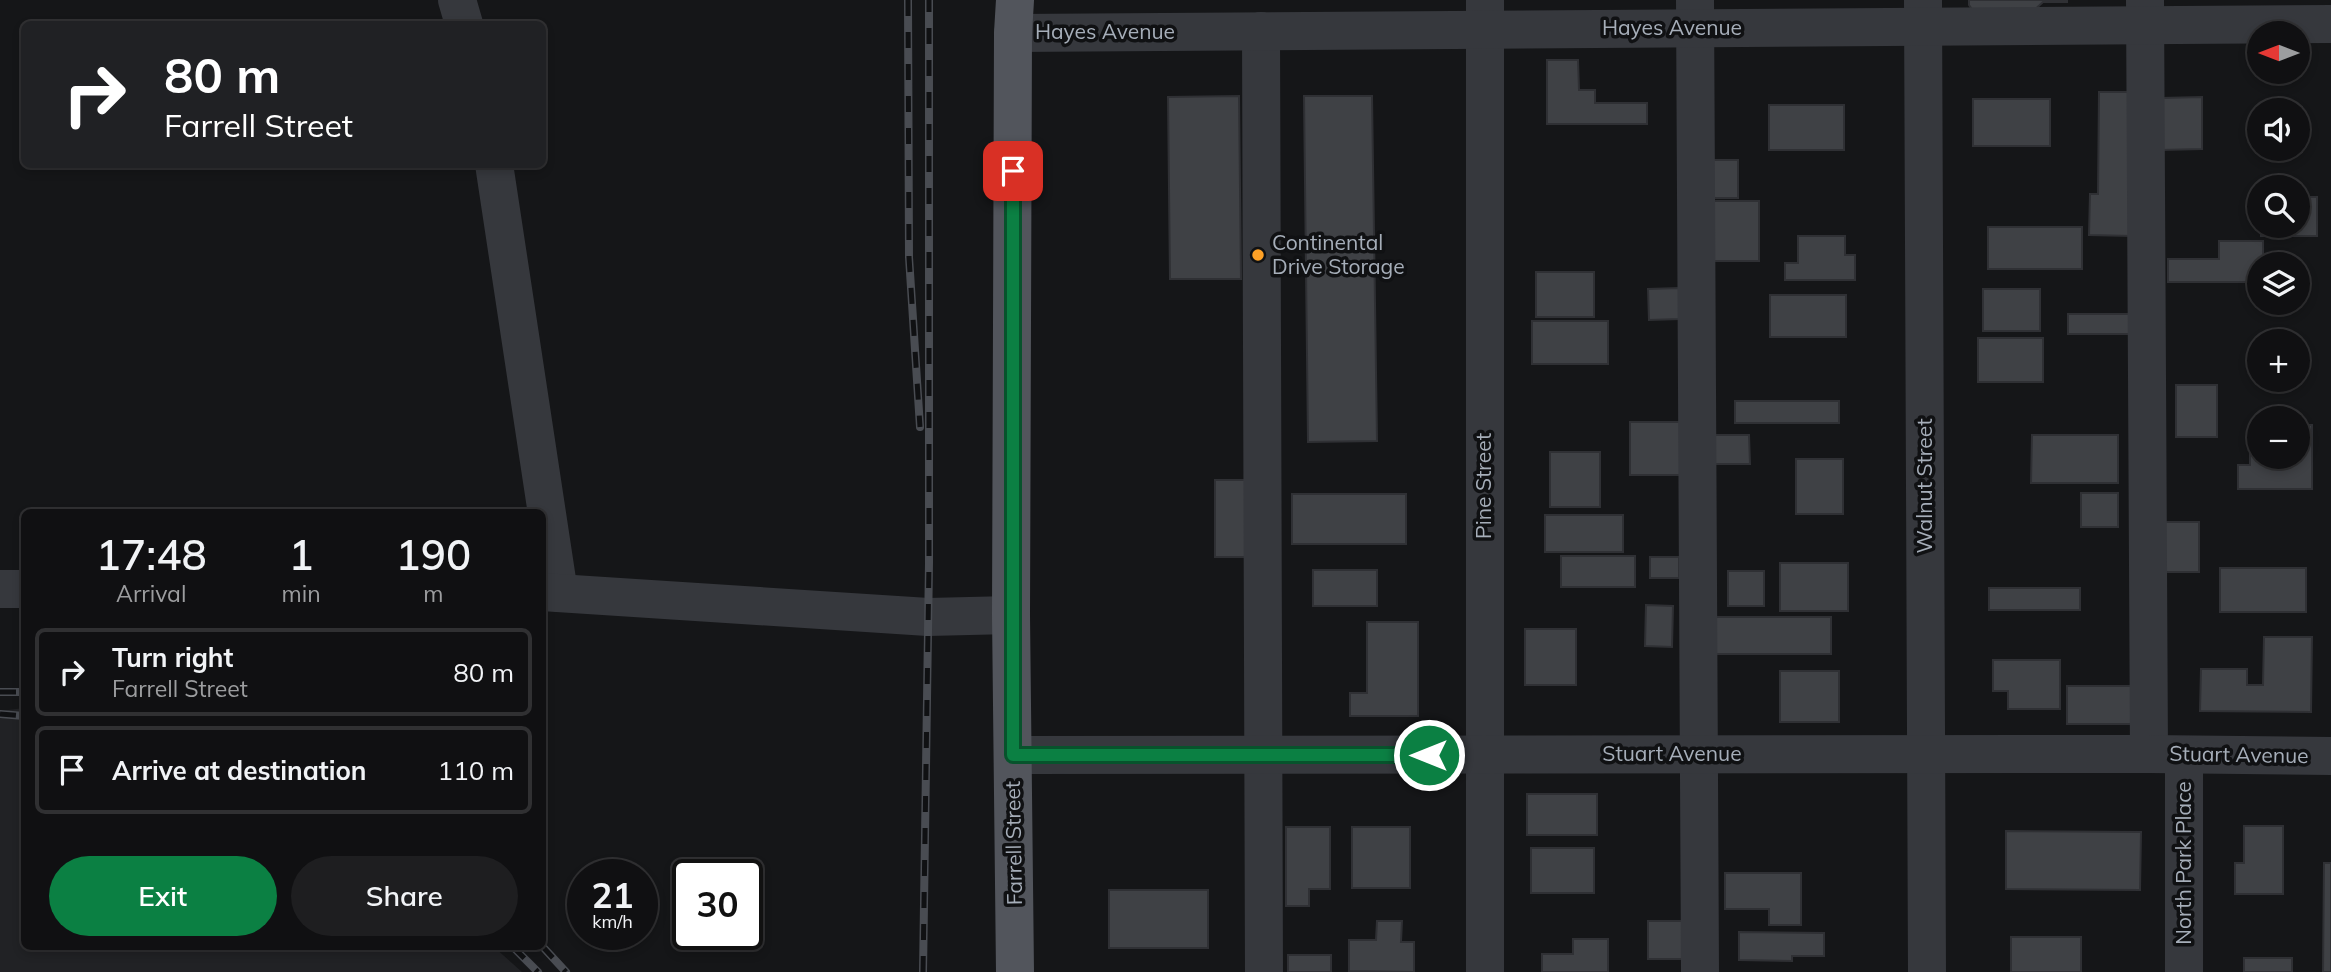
<!DOCTYPE html>
<meta charset="utf-8">
<style>
:root{--surface:#101012;--page:#1e1e20;--text:#f1f3f6;--muted:#9c9d9f;--line:#303032;--accent:#0b8043}
body{margin:0;font-family:Mulish,sans-serif;background:var(--page);color:var(--text);height:100vh;display:flex;flex-direction:column;font-size:26px;white-space:nowrap}
*{box-sizing:border-box;margin:0}
p{font-size:23px;color:var(--muted)}
.icon{flex:none;width:38px;height:38px;fill:none;stroke:currentColor;stroke-width:2;stroke-linecap:round;stroke-linejoin:round}
.map{position:relative;flex:1;overflow:hidden}
.details{position:absolute;left:21px;top:509px;width:525px;height:441px;display:flex;flex-direction:column;background:var(--surface);border-radius:10px;box-shadow:0 4px 10px #0003,0 0 0 2px var(--line)}
.details>*{flex:none}
.hud{position:absolute;left:21px;top:21px;width:525px;height:147px;border-radius:10px;box-shadow:0 4px 10px #0003,0 0 0 2px var(--line);background:#202124;color:#fff;overflow:hidden}
.needle{width:46px;rotate:270deg}
.tools{position:absolute;left:2247px;top:21px;display:grid;gap:14px}
.tools a{display:grid;place-items:center;width:63px;height:63px;border-radius:50%;background:var(--surface);box-shadow:0 4px 10px #0003,0 0 0 2px var(--line);font-size:35px}
.speed{position:absolute;left:567px;top:859px;display:flex;gap:14px;font-size:35px;font-weight:700;text-align:center}
.speed>*{display:grid;place-content:center;width:91px;height:91px;border-radius:50%;background:var(--surface);box-shadow:0 4px 10px #0003,0 0 0 2px var(--line);line-height:1}
.speed small{font-size:18px;font-weight:400}
.speed .limit{border:4px solid #111;border-radius:10px;background:#fff;color:#111}
.pin{position:absolute;display:grid;place-items:center;width:60px;height:60px;color:#fff;margin:-30px;border-radius:14px;box-shadow:0 4px 10px #0006}
.me{position:absolute;width:77px;margin:-38px;rotate:270deg;stroke-linejoin:round;filter:drop-shadow(0 0 5px #0008)}
.turn{display:flex;align-items:center;gap:24px;height:147px;padding:0 28px;font-size:32px}
.turn .icon{width:91px;height:91px;stroke-width:2.5}
.turn b{display:block;font-size:49px;line-height:60px}
.eta{display:flex;justify-content:space-evenly;align-items:center;height:119px;text-align:center}
.eta b{font-size:42px;font-weight:600;line-height:49px}
.button{display:flex;gap:14px;margin-top:auto;padding:14px 28px}
.button a{flex:1;height:80px;border-radius:42px;background:var(--accent);color:#fff;font-size:28px;font-weight:600;line-height:80px;text-align:center}
.button a+a{background:var(--page);color:var(--text)}
ul{padding:0;list-style:none}
li{display:flex;align-items:center;gap:21px;height:88px;margin:0 14px 10px;padding:0 14px;border:4px solid var(--line);border-radius:10px}
li div{flex:1}
li b{display:block;font-size:26px}
li em{font-style:normal}
.map>svg:first-child{display:block}
</style>
<div class="map">
<svg width="2331" height="972" viewBox="0 0 2331 972">
<rect width="100%" height="100%" fill="#151618"/>
<path fill="#212225" d="M24 708V947H494L522 972H0V711Z"/>
<g fill="#3f4145" stroke="#2f3034" stroke-width="2" fill-rule="evenodd">
<path d="M1969 0H2067V2H2043L2030 14 1976 15 1969 5Z"/>
<path d="M1547 60H1578L1579 90H1595V103H1647V124H1547Z"/>
<path d="M2099 92H2133L2131 236 2089 235 2090 194H2098Z"/>
<path d="M1239 96 1241 279H1170L1168 97Z"/>
<path d="M1304 96H1372L1377 441 1308 442Z"/>
<path d="M2202 97V149L2161 150V98Z"/>
<rect x="1973" y="99" width="77" height="47"/>
<rect x="1769" y="105" width="75" height="45"/>
<path d="M2257 107H2302V152H2257ZM2259 110H2298V149H2259Z"/>
<rect x="1708" y="160" width="30" height="38"/>
<path d="M2298 197H2317V236H2261V226H2298Z"/>
<rect x="1713" y="201" width="46" height="60"/>
<rect x="1988" y="227" width="94" height="42"/>
<path d="M1798 236H1845V255H1855V280H1785V263H1798Z"/>
<path d="M2219 241H2263V264H2259V282H2168V259H2219Z"/>
<rect x="1536" y="272" width="58" height="45"/>
<path d="M1679 288 1680 319 1649 320 1648 289Z"/>
<rect x="1983" y="289" width="57" height="42"/>
<rect x="1770" y="295" width="76" height="42"/>
<rect x="2068" y="314" width="65" height="20"/>
<rect x="1532" y="321" width="76" height="43"/>
<rect x="1978" y="338" width="65" height="44"/>
<rect x="2176" y="385" width="41" height="52"/>
<rect x="1735" y="401" width="104" height="22"/>
<rect x="1630" y="422" width="52" height="53"/>
<path d="M2298 425H2312V489H2238V465H2250V445H2259V457H2298Z"/>
<path d="M1710 435H1749L1750 464H1710Z"/>
<path d="M2032 435H2118V483H2031Z"/>
<rect x="1550" y="452" width="50" height="55"/>
<rect x="1796" y="459" width="47" height="55"/>
<rect x="1215" y="480" width="39" height="77"/>
<rect x="2081" y="493" width="37" height="34"/>
<rect x="1292" y="494" width="114" height="50"/>
<rect x="1545" y="515" width="78" height="37"/>
<rect x="2158" y="522" width="41" height="50"/>
<rect x="1561" y="556" width="74" height="31"/>
<rect x="1650" y="557" width="29" height="21"/>
<rect x="1780" y="563" width="68" height="48"/>
<rect x="2220" y="568" width="86" height="44"/>
<rect x="1313" y="570" width="64" height="36"/>
<rect x="1728" y="571" width="36" height="35"/>
<rect x="1989" y="588" width="91" height="22"/>
<path d="M1646 605 1673 606 1672 647 1645 646Z"/>
<rect x="1711" y="617" width="120" height="37"/>
<path d="M1367 622H1418V716H1350V693H1367Z"/>
<rect x="1525" y="629" width="51" height="56"/>
<path d="M2264 637H2312L2311 712 2200 711 2201 669H2247V685H2263Z"/>
<path d="M1993 660H2060V709H2008V691H1993Z"/>
<rect x="1780" y="671" width="59" height="51"/>
<rect x="2067" y="686" width="71" height="38"/>
<rect x="1527" y="794" width="70" height="41"/>
<path d="M2244 826H2283V894H2235V863H2244Z"/>
<path d="M1286 827H1330V889H1309V906H1286Z"/>
<rect x="1352" y="827" width="58" height="61"/>
<path d="M2006 831 2141 832 2140 890 2006 889Z"/>
<rect x="1531" y="848" width="63" height="45"/>
<path d="M2324 863H2331V972H2323Z"/>
<path d="M1725 873H1801V925H1769V909H1725Z"/>
<rect x="1109" y="890" width="99" height="58"/>
<path d="M1377 921H1402L1401 942H1414V972L1349 971V940H1376Z"/>
<rect x="1648" y="921" width="41" height="38"/>
<path d="M1739 932 1824 933V956H1792V961L1739 960Z"/>
<rect x="2011" y="937" width="70" height="35"/>
<path d="M1573 939H1608V972H1542V954H1573Z"/>
<rect x="1288" y="955" width="43" height="17"/>
<rect x="2244" y="958" width="48" height="14"/>
</g>
<g fill="none" stroke-linecap="round" stroke-linejoin="round">
<g stroke="#36383d" stroke-width="38">
<path d="M457 0 464 24"/>
<path d="M1485 0V972"/>
<path d="M1695 0 1700 972"/>
<path d="M1923 0 1927 972"/>
<path d="M2145 0 2149 754"/>
<path d="M1261 31 1264 972"/>
<path d="M1013 33 2331 24"/>
<path d="M494 164 559 593"/>
<path d="M0 589H24"/>
<path d="M542 592 928 617 1011 615"/>
<path d="M1013 755 2149 754 2331 756"/>
<path d="M2184 755V972"/>
</g>
<path stroke="#52555c" stroke-width="38" d="M1015 0 1013 33 1011 615 1015 972"/>
<defs>
<g id="rail">
<path d="M908 0 909 257 920 427"/>
<path d="M0 692H24"/>
<path d="M0 714 24 716"/>
<path d="M542 946 566 972"/>
<path d="M513 947 538 972"/>
<path d="M923 972 929 563V0"/>
</g>
</defs>
<use href="#rail" stroke="#494c52" stroke-width="8"/>
<use href="#rail" stroke="#101113" stroke-width="5" stroke-dasharray="16" stroke-linecap="butt"/>
</g>
<g fill="none" stroke-linecap="round" stroke-linejoin="round">
<defs>
<path id="route" d="M1013 171V755H1429"/>
</defs>
<use href="#route" stroke="#07532c" stroke-width="18"/>
<use href="#route" stroke="#0b8043" stroke-width="12"/>
</g>
<circle fill="#ffa126" stroke="#101113" stroke-width="2.5" cx="1258" cy="255" r="7"/>
<g text-anchor="middle" stroke-width="7" stroke-linejoin="round" paint-order="stroke">
<g font-size="21" fill="#a6aeb9" stroke="#101113">
<text x="1672" y="35">Hayes Avenue</text>
<text x="1105" y="39">Hayes Avenue</text>
<text transform="translate(1484 486) rotate(-90)" y="7">Pine Street</text>
<text transform="translate(1925 486) rotate(-90)" y="7">Walnut Street</text>
<text x="1672" y="761">Stuart Avenue</text>
<text transform="translate(2239 755) rotate(1)" y="7">Stuart Avenue</text>
<text transform="translate(1014 843) rotate(-91)" y="7">Farrell Street</text>
<text transform="translate(2184 863) rotate(-90)" y="7">North Park Place</text>
</g>
<g font-size="21" fill="#a6aeb9" stroke="#101113" text-anchor="start">
<text x="1272" y="250">Continental<tspan x="1272" dy="24">Drive Storage</tspan></text>
</g>
</g>
</svg>
<div class="tools">
<a><svg class="needle" viewBox="-14 -14 28 28"><path d="M0-13l5 13h-10z" fill="#e53935"/><path d="M0 13l5-13h-10z" fill="#9c9d9f"/></svg></a>
<a><svg class="icon" aria-label="sound" viewBox="0 0 24 24"><path d="M4 9h4l5-4v14l-5-4H4zM17 9q2 3 0 6"/></svg></a>
<a><svg class="icon" aria-label="search" viewBox="0 0 24 24"><circle cx="10" cy="10" r="6"/><path d="M15 15l6 6"/></svg></a>
<a><svg class="icon" aria-label="layers" viewBox="0 0 24 24"><path d="M12 4l9 5-9 5-9-5zM3 14l9 5 9-5"/></svg></a>
<a>+</a>
<a>−</a>
</div>
<div class="speed"><div>21<small>km/h</small></div><div class="limit">30</div></div>
<div class="pin" style="left:1013px;top:171px;background:#d93025"><svg class="icon" aria-label="arrive" viewBox="0 0 24 24"><path d="M6 21V4h12l-3 4 3 4H6"/></svg></div>
<svg class="me" style="left:1429px;top:755px" viewBox="-20 -20 40 40"><circle r="17" fill="#0b8043" stroke="#fff" stroke-width="3"/><path d="M0-11L8 9 0 5-8 9z" fill="#fff"/></svg>
<div class="hud">
<div class="turn"><svg class="icon" aria-label="right" viewBox="0 0 24 24"><path d="M7 20v-9h11M14 6l5 5-5 5"/></svg><div><b>80 m</b>Farrell Street</div></div>
</div>
<section class="details">
<div class="eta">
<div><b>17:48</b><p>Arrival</p></div>
<div><b>1</b><p>min</p></div>
<div><b>190</b><p>m</p></div>
</div>
<ul>
<li><svg class="icon" aria-label="right" viewBox="0 0 24 24"><path d="M7 20v-9h11M14 6l5 5-5 5"/></svg><div><b>Turn right</b><p>Farrell Street</p></div><em>80 m</em></li>
<li><svg class="icon" aria-label="arrive" viewBox="0 0 24 24"><path d="M6 21V4h12l-3 4 3 4H6"/></svg><div><b>Arrive at destination</b></div><em>110 m</em></li>
</ul>
<div class="button"><a>Exit</a><a>Share</a></div>
</section>
</div>
